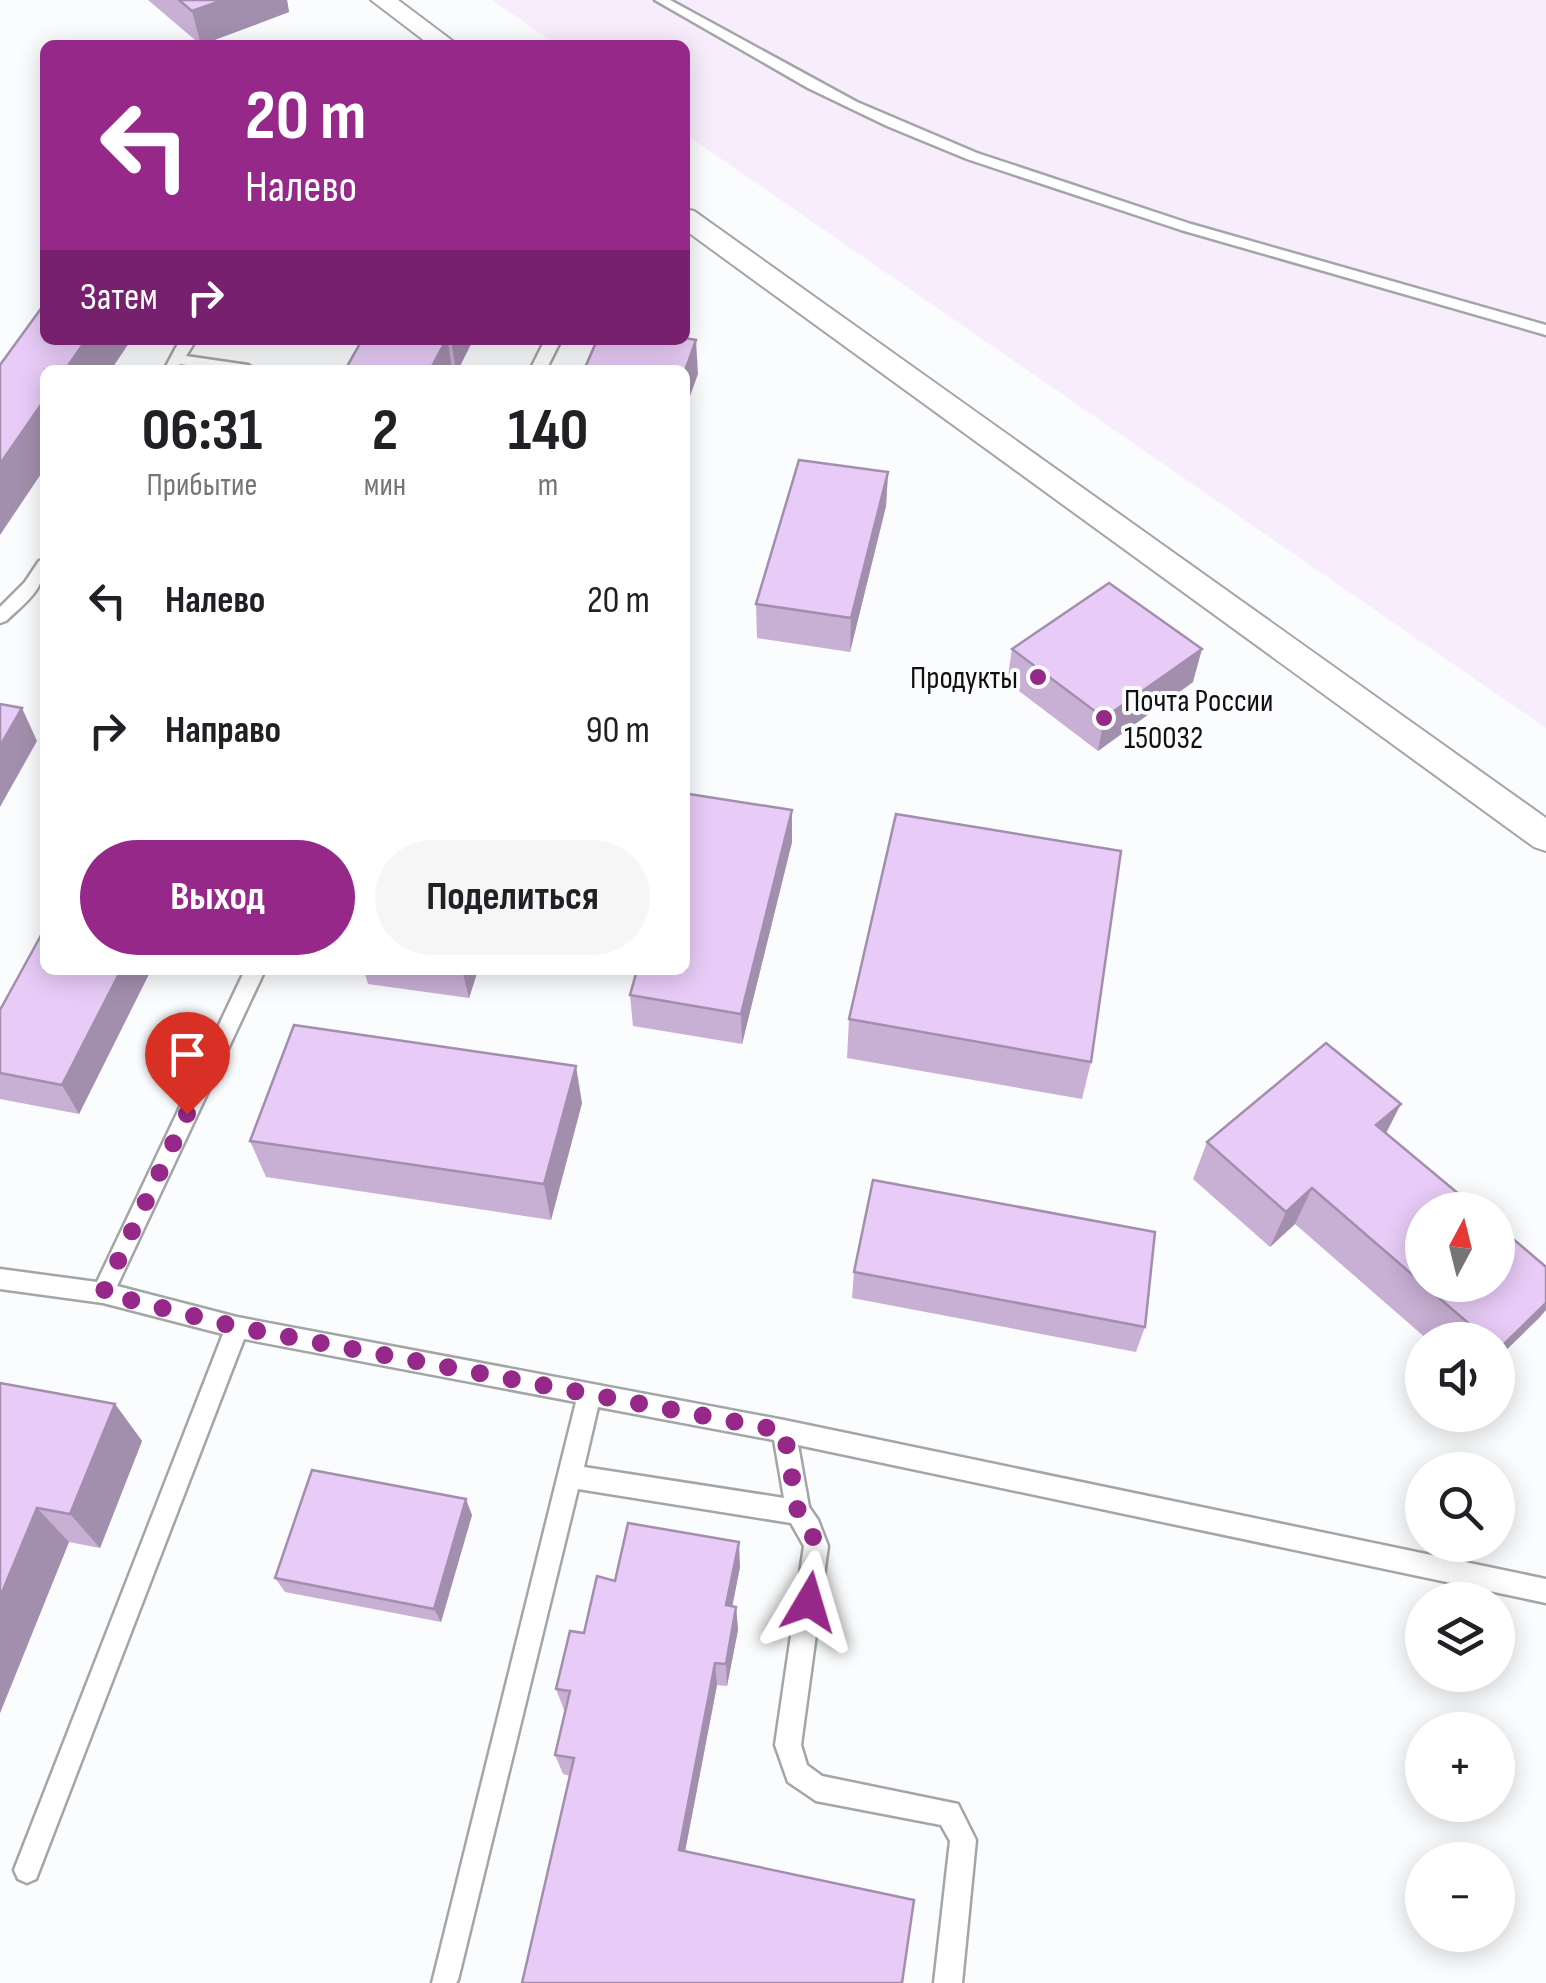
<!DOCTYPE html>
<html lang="ru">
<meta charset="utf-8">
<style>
:root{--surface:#fff;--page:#f6f6f6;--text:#202124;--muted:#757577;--accent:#952889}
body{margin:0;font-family:"Sofia Sans Condensed",sans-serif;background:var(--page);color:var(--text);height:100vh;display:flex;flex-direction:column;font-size:38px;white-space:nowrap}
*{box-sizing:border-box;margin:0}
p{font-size:32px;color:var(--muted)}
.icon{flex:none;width:55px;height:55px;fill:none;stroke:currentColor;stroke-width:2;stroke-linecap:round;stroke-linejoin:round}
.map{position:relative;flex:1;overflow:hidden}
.details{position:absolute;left:40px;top:365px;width:650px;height:610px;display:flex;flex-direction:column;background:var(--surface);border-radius:15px;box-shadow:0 5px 25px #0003}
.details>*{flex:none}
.guide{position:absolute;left:40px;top:40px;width:650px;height:305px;border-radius:15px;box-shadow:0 5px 25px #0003;background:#952889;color:#fff;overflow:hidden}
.needle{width:65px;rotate:7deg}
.buttons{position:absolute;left:1405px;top:1192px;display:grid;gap:20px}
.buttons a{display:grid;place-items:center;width:110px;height:110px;border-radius:50%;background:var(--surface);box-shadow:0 5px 25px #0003;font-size:50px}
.pin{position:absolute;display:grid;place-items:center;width:85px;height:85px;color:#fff;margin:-102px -42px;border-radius:50% 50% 50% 0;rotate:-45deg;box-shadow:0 0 10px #0007}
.pin .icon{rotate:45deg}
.me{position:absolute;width:110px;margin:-55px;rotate:7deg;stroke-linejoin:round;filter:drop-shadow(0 0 8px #0008)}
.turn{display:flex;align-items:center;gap:35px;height:210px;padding:0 40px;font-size:45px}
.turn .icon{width:130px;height:130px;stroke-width:2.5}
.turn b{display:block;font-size:70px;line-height:85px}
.then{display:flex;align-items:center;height:95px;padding:0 40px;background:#0003;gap:20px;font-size:38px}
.eta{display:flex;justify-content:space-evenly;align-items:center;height:170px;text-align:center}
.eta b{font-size:60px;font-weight:700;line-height:70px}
.primary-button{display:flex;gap:20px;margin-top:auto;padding:20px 40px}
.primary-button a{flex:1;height:115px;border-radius:60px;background:var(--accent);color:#fff;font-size:40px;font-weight:700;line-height:115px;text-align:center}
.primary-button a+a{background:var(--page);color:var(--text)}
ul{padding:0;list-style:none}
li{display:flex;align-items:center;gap:30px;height:130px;padding:0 40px}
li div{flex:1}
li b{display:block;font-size:38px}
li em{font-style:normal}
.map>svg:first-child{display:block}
</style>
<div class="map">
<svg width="1546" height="1983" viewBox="0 0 1546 1983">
<rect width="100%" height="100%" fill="#fbfcfd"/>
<path fill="#f8edfd" d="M492 0H1546V728L685 134V45H557Z"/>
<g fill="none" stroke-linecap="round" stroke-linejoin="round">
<defs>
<g id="service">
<path d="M655 0H670L857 102 977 153 1191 224 1546 325V335L1181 230 967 159 887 126 808 88Z"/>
<path d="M180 340H196L186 356 248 365 256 370H216L180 364 176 370H164Z"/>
<path d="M545 340H561L546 370H530Z"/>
<path d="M45 559C45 590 27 601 6 621L0 623V607L25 582 39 561Z"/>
<path d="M245 970H265L117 1286 237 1317 784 1420 1546 1579V1603L798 1445 809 1507 818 1520 828 1546 801 1745 807 1765 822 1776 958 1804 976 1840 962 1983H934L950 1841 941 1825 816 1801 788 1782 775 1745 804 1546 791 1523 578 1489 458 1980 456 1983H432L576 1402 244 1339 36 1879 27 1883 18 1879 14 1870 223 1334 103 1303 0 1289V1269L97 1282ZM598 1407 774 1440 784 1498 584 1467Z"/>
</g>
<g id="minor">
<path d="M371 0H398L458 45H430Z"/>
<path d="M685 209 694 211 1546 818V851L1534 847 685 230Z"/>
</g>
</defs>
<use href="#service" stroke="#a4a5a7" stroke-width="5"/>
<use href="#minor" stroke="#a4a5a7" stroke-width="4"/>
<use href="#service" fill="#fff" fill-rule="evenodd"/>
<use href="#minor" fill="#fff" fill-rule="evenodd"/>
</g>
<g fill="#c8afd4">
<path d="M148 0H287L289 12 201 45Z"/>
<path d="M362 340H473L458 370H345Z"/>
<path d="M888 472 886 506 850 652 757 638 756 604Z"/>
<path d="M1012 649 1193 682 1098 751 1007 682Z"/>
<path d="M792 810V842L742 1044 633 1026 630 995Z"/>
<path d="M45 970H151L79 1114 0 1099V1010Z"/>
<path d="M364 970H478L469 998 368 984Z"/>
<path d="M849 1019 1091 1062 1082 1099 847 1058Z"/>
<path d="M582 1103 551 1220 266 1177 250 1141Z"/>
<path d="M1386 1134 1422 1210V1285H1498L1540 1317 1498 1358V1340H1428L1295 1224 1270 1247 1193 1179 1207 1142Z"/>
<path d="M854 1272 1145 1327 1136 1352 852 1298Z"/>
<path d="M0 1383 115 1404 142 1441 100 1548 69 1542 0 1713Z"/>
<path d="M472 1515 441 1622 285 1592 275 1578Z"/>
<path d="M740 1567 732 1606 736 1607 738 1630 727 1686 717 1685 685 1852 522 1983 570 1776 563 1774 555 1755 566 1710H564L556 1689 584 1633 615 1581Z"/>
</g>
<g fill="#a28fad">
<path d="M223 0H287L289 12 201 45 192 11Z"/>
<path d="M86 340H131L111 370H65Z"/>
<path d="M446 340H448L452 370H430Z"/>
<path d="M451 340H473L458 370H456Z"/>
<path d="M696 340 698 374 685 410V371Z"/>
<path d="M45 399V468L0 535V464Z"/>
<path d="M888 472 886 506 850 652 851 618Z"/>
<path d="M1202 649 1193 682 1098 751 1104 718Z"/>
<path d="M22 708 37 741 0 807V746Z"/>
<path d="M792 810V842L742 1044 741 1014Z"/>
<path d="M121 970H151L79 1114 62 1085Z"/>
<path d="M462 970H478L469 998Z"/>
<path d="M576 1066 582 1103 551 1220 544 1184Z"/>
<path d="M1401 1104 1382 1141 1376 1125Z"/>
<path d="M1312 1188 1295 1224 1270 1247 1286 1212Z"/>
<path d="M1546 1303V1310L1540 1317 1498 1358V1350Z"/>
<path d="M115 1404 142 1441 100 1548 70 1514Z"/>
<path d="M466 1499 472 1515 441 1622 434 1609Z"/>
<path d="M37 1508 69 1542 0 1713V1597Z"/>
<path d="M739 1542 740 1567 728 1628 726 1605Z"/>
<path d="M736 1607 738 1630 727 1686 726 1664Z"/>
<path d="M715 1663 717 1685 682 1867 679 1850Z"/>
</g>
<g fill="#e8ccf7" stroke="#a28fad" stroke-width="2.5">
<path d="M179 0H223L192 11Z"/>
<path d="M45 303V340H86L65 370H45V399L0 464V365Z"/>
<path d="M685 338 696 340 685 371 584 370 597 340H685Z"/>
<path d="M362 340H446L430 370H345Z"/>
<path d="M799 460 888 472 851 618 756 604Z"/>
<path d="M1109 583 1202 649 1104 718 1012 649Z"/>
<path d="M0 704 22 708 0 746Z"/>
<path d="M689 794 792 810 741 1014 630 995 637 970H685V807Z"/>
<path d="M896 814 1121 851 1091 1062 849 1019Z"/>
<path d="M45 928V970H121L62 1085 0 1073V1010Z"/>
<path d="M294 1025 576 1066 544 1184 250 1141Z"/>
<path d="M1326 1043 1401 1104 1376 1125 1478 1210H1422V1283L1312 1188 1286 1212 1207 1142Z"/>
<path d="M873 1180 1155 1232 1145 1327 854 1272Z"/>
<path d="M1498 1226 1546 1267V1303L1499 1349 1498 1340H1488L1424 1285H1498Z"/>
<path d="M0 1383 115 1404 70 1514 37 1508 0 1597Z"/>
<path d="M312 1470 466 1499 434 1609 275 1578Z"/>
<path d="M628 1523 739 1542 726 1605 736 1607 726 1664 715 1663 679 1850 914 1900 902 1983H522L574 1758 555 1755 570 1691 556 1689 570 1631 584 1633 597 1576 615 1581Z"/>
</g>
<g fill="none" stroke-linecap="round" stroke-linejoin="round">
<path stroke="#952889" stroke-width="18" stroke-dasharray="0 32.4" d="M187 1114 103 1293 237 1327 784 1431 798 1512 810 1528 816 1546 809 1602"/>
</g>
<g fill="#952889" stroke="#fbfcfd" stroke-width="4">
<circle cx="1038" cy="677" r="10"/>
<circle cx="1104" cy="718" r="10"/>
</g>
<g text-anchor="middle" stroke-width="8" stroke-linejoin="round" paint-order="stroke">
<g font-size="32" fill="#101011" stroke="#fbfcfd" text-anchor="end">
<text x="1018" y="688">Продукты</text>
<text x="1124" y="711" text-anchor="start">Почта России<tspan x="1124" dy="37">150032</tspan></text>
</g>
</g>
</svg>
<div class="buttons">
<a><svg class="needle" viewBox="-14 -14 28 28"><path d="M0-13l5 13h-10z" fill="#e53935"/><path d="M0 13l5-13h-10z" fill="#757577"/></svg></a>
<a><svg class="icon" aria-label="sound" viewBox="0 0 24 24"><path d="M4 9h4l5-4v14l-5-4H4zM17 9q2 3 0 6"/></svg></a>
<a><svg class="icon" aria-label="search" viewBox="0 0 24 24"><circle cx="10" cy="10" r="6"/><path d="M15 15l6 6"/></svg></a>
<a><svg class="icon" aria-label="layers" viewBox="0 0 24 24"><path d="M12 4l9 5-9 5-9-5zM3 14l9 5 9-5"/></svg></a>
<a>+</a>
<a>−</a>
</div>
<div class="pin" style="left:187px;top:1114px;background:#d93025"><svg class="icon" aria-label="arrive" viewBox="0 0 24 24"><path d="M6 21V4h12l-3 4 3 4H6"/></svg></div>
<svg class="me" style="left:809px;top:1602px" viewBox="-20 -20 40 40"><path d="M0-17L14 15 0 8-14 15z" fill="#952889" stroke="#fff" stroke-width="4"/></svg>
<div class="guide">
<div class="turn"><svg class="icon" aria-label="left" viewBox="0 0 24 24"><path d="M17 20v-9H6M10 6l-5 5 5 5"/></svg><div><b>20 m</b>Налево</div></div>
<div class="then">Затем<svg class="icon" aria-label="right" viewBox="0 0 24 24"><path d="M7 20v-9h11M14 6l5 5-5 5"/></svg></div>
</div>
<section class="details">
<div class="eta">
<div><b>06:31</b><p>Прибытие</p></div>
<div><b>2</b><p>мин</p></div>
<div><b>140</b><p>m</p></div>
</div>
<ul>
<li><svg class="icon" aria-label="left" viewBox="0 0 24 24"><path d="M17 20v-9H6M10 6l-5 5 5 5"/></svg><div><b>Налево</b></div><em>20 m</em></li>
<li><svg class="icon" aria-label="right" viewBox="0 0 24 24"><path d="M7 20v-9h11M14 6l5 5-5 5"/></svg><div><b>Направо</b></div><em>90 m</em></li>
</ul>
<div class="primary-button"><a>Выход</a><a>Поделиться</a></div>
</section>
</div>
